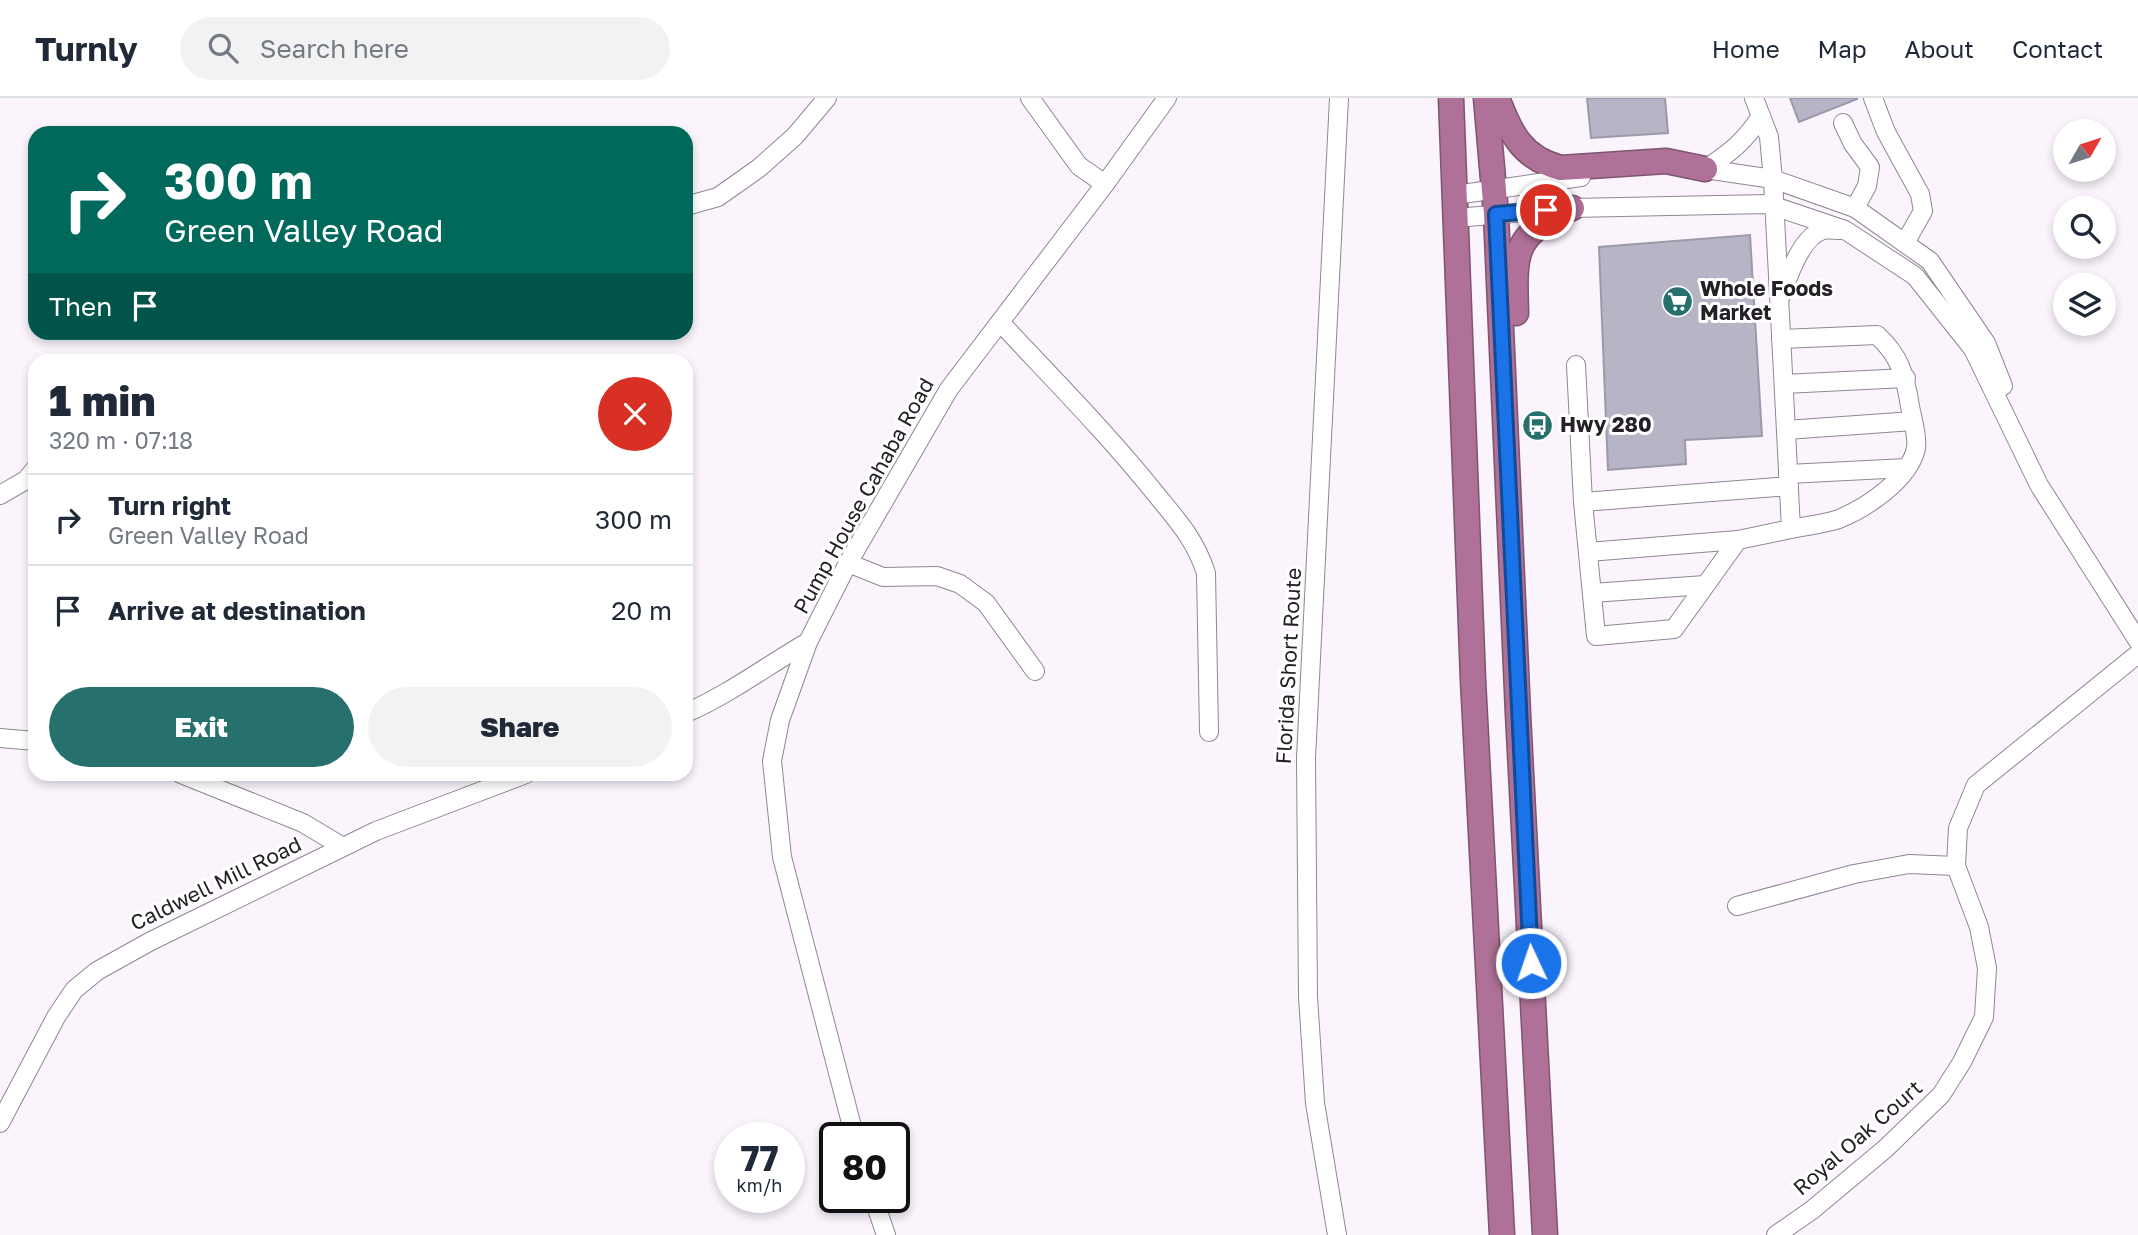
<!DOCTYPE html>
<meta charset="utf-8">
<style>
:root{--surface:#fff;--page:#f2f2f3;--text:#1f2937;--muted:#747a83;--line:#e0e1e3;--accent:#26706d}
body{margin:0;font-family:"Golos Text",sans-serif;background:var(--page);color:var(--text);height:100vh;display:flex;flex-direction:column;font-size:26px;white-space:nowrap}
*{box-sizing:border-box;margin:0}
p{font-size:23px;color:var(--muted)}
.icon{flex:none;width:38px;height:38px;fill:none;stroke:currentColor;stroke-width:2;stroke-linecap:round;stroke-linejoin:round}
.map{position:relative;flex:1;overflow:hidden}
.sheet{position:absolute;left:28px;top:256px;width:665px;height:427px;display:flex;flex-direction:column;background:var(--surface);border-radius:21px;box-shadow:0 4px 10px #0003}
.sheet>*{flex:none}
.hud{position:absolute;left:28px;top:28px;width:665px;height:214px;border-radius:21px;box-shadow:0 4px 10px #0003;background:#00695c;color:#fff;overflow:hidden}
.needle{width:46px;rotate:51deg}
.tools{position:absolute;left:2053px;top:21px;display:grid;gap:14px}
.tools a{display:grid;place-items:center;width:63px;height:63px;border-radius:50%;background:var(--surface);box-shadow:0 4px 10px #0003;font-size:35px}
.speed{position:absolute;left:714px;top:1024px;display:flex;gap:14px;font-size:35px;font-weight:700;text-align:center}
.speed>*{display:grid;place-content:center;width:91px;height:91px;border-radius:50%;background:var(--surface);box-shadow:0 4px 10px #0003;line-height:1}
.speed small{font-size:18px;font-weight:400}
.speed .limit{border:4px solid #111;border-radius:10px;background:#fff;color:#111}
.pin{position:absolute;display:grid;place-items:center;width:60px;height:60px;color:#fff;margin:-30px;border:4px solid #fff;border-radius:50%;box-shadow:0 2px 7px #0007}
.me{position:absolute;width:77px;margin:-38px;rotate:357deg;stroke-linejoin:round;filter:drop-shadow(0 0 5px #0008)}
.turn{display:flex;align-items:center;gap:24px;height:147px;padding:0 21px;font-size:32px}
.turn .icon{width:91px;height:91px;stroke-width:2.5}
.turn b{display:block;font-size:49px;line-height:60px}
.then{display:flex;align-items:center;height:66px;padding:0 21px;background:#0003;gap:14px;font-size:26px}
.round{display:grid;place-items:center;flex:none;width:74px;height:74px;border-radius:37px;background:var(--page)}
.summary{display:flex;align-items:center;justify-content:space-between;height:119px;padding:0 21px}
h1{font-size:42px;font-weight:800;line-height:52px}
.button{display:flex;gap:14px;margin-top:auto;padding:14px 21px}
.button a{flex:1;height:80px;border-radius:42px;background:var(--accent);color:#fff;font-size:28px;font-weight:800;line-height:80px;text-align:center}
.button a+a{background:var(--page);color:var(--text)}
ul{padding:0;list-style:none}
li{display:flex;align-items:center;gap:21px;height:91px;padding:0 21px;border-top:2px solid var(--line)}
li div{flex:1}
li b{display:block;font-size:26px}
li em{font-style:normal}
header{display:flex;align-items:center;gap:42px;box-sizing:border-box;height:98px;padding:0 35px;background:var(--surface);border-bottom:2px solid var(--line)}
header strong{font-size:33px}
nav{display:flex;gap:38px;margin-inline-start:auto;font-size:24px}
.search{width:490px;height:63px;background:var(--page);display:flex;align-items:center;gap:18px;box-sizing:border-box;padding:0 24px;border-radius:38px;color:var(--muted);font-size:26px}
.map>svg:first-child{display:block}
</style>
<header>
<strong>Turnly</strong>
<div class="search"><svg class="icon" aria-label="search" viewBox="0 0 24 24"><circle cx="10" cy="10" r="6"/><path d="M15 15l6 6"/></svg>Search here</div>
<nav><a>Home</a><a>Map</a><a>About</a><a>Contact</a></nav>
</header>
<div class="map">
<svg width="2138" height="1137" viewBox="0 0 2138 1137">
<rect width="100%" height="100%" fill="#fbf4fd"/>
<g fill="#b6b4c5" stroke="#9c9aaa" stroke-width="2">
<path d="M1587 0H1665L1668 35 1591 40Z"/>
<path d="M1790 0H1857V1L1799 24Z"/>
<path d="M1750 137 1762 338 1685 342 1686 366 1608 372 1599 149Z"/>
</g>
<g fill="none" stroke-linecap="round" stroke-linejoin="round">
<defs>
<g id="minor">
<path d="M1030 0 1079 68 1105 86"/>
<path d="M1754 0 1769 39 1773 81 1791 431 1738 442 1674 531 1596 538 1583 404 1789 388"/>
<path d="M1873 0 1886 34 1920 96 1923 113 1905 145"/>
<path d="M1843 25 1853 46 1870 69 1867 88 1855 110"/>
<path d="M1705 71C1729 56 1746 42 1761 18"/>
<path d="M1696 72 1705 71 1773 81 1855 110 1930 163 1986 245 2003 288"/>
<path d="M1455 97 1581 79"/>
<path d="M686 108 718 99 759 70 795 38 827 0"/>
<path d="M1456 120 1572 110 1768 106 1845 132 1915 178 1973 251 2039 387 2138 543"/>
<path d="M1782 196C1788 178 1802 138 1823 132 1828 131 1835 132 1840 132"/>
<path d="M1000 224C1052 280 1107 335 1155 395 1177 422 1195 441 1206 475L1209 634"/>
<path d="M1781 241 1877 237C1900 258 1905 277 1910 308 1912 320 1918 338 1916 350 1910 381 1866 410 1839 421 1824 426 1806 428 1791 431"/>
<path d="M1576 267 1583 404"/>
<path d="M1784 286 1906 280"/>
<path d="M1786 332 1913 323"/>
<path d="M1788 376 1906 370"/>
<path d="M0 397 26 382 35 371"/>
<path d="M1588 454 1738 442"/>
<path d="M848 465 883 479 937 478 960 486 986 505 1035 573"/>
<path d="M1592 495 1705 487"/>
<path d="M686 615C728 597 768 567 808 544"/>
<path d="M0 640 35 643"/>
<path d="M181 676 303 725 343 749"/>
<path d="M1737 808 1854 776 1909 766 1956 768"/>
<path d="M0 1025 56 919 74 892 97 873 151 843 376 733 526 676"/>
<path d="M855 1040 782 759 772 663 780 622 808 544 848 465 949 291 1105 86 1167 0"/>
<path d="M873 1099 886 1137"/>
<path d="M1337 1137 1315 1005 1308 899 1306 660 1339 0"/>
<path d="M1776 1137 1812 1112 1885 1051 1941 997 1962 964 1984 919 1987 870 1979 829 1956 768 1958 730 1976 687 2138 556"/>
</g>
<g id="highway">
<path d="M1451 0 1473 582 1502 1137"/>
<path d="M1486 0 1496 116 1518 616 1545 1137"/>
<path d="M1497 0C1511 35 1521 60 1561 70L1666 63 1705 71"/>
<path d="M1516 215C1514 153 1513 137 1572 110"/>
</g>
</defs>
<use href="#minor" stroke="#908694" stroke-width="20"/>
<use href="#highway" stroke="#7e556f" stroke-width="27"/>
<use href="#minor" stroke="#fff" stroke-width="18"/>
<use href="#highway" stroke="#af7197" stroke-width="24"/>
</g>
<g fill="none" stroke-linecap="round" stroke-linejoin="round">
<defs>
<path id="route" d="M1531 865 1496 116 1546 112"/>
</defs>
<use href="#route" stroke="#114b97" stroke-width="18"/>
<use href="#route" stroke="#1a73e8" stroke-width="12"/>
</g>
<defs>
<symbol id="supermarket-disc" viewBox="-11 -11 22 22"><circle r="9.5" fill="#26706d" stroke="#fff"/><path d="M-6-5.5h2.5l.6 2H6L4.5 2H-2.5L-4.4-4H-6ZM-1.5 3.2a1.3 1.3 0 1 0 .1 0ZM3 3.2a1.3 1.3 0 1 0 .1 0Z" fill="#fff"/></symbol>
<symbol id="bus-disc" viewBox="-11 -11 22 22"><circle r="9.5" fill="#26706d" stroke="#fff"/><path d="M-5-6H5V4H4V6H2V4H-2V6H-4V4H-5ZM-3.5-4V0h7V-4ZM-3.5 1.2v1.5H-2V1.2ZM2 1.2v1.5H3.5V1.2Z" fill="#fff"/></symbol>
</defs>
<g fill-rule="evenodd">
<use href="#supermarket-disc" x="1660" y="186" width="35" height="35"/>
<use href="#bus-disc" x="1520" y="310" width="35" height="35"/>
</g>
<g text-anchor="middle" stroke-width="6" stroke-linejoin="round" paint-order="stroke">
<g font-size="21" font-weight="bold" fill="#242026" stroke="#fff" text-anchor="start">
<text x="1700" y="198">Whole Foods<tspan x="1700" dy="24">Market</tspan></text>
<text x="1560" y="334">Hwy 280</text>
</g>
<g font-size="21" fill="#242026" stroke="#fff">
<text transform="translate(864 398) rotate(-61)" y="7">Pump House Cahaba Road</text>
<text transform="translate(1289 568) rotate(-87)" y="7">Florida Short Route</text>
<text transform="translate(216 786) rotate(-26)" y="7">Caldwell Mill Road</text>
<text transform="translate(1858 1040) rotate(-41)" y="7">Royal Oak Court</text>
</g>
</g>
</svg>
<div class="tools">
<a><svg class="needle" viewBox="-14 -14 28 28"><path d="M0-13l5 13h-10z" fill="#e53935"/><path d="M0 13l5-13h-10z" fill="#747a83"/></svg></a>
<a><svg class="icon" aria-label="search" viewBox="0 0 24 24"><circle cx="10" cy="10" r="6"/><path d="M15 15l6 6"/></svg></a>
<a><svg class="icon" aria-label="layers" viewBox="0 0 24 24"><path d="M12 4l9 5-9 5-9-5zM3 14l9 5 9-5"/></svg></a>
</div>
<div class="speed"><div>77<small>km/h</small></div><div class="limit">80</div></div>
<div class="pin" style="left:1546px;top:112px;background:#d93025"><svg class="icon" aria-label="arrive" viewBox="0 0 24 24"><path d="M6 21V4h12l-3 4 3 4H6"/></svg></div>
<svg class="me" style="left:1531px;top:865px" viewBox="-20 -20 40 40"><circle r="17" fill="#1a73e8" stroke="#fff" stroke-width="3"/><path d="M0-11L8 9 0 5-8 9z" fill="#fff"/></svg>
<div class="hud">
<div class="turn"><svg class="icon" aria-label="right" viewBox="0 0 24 24"><path d="M7 20v-9h11M14 6l5 5-5 5"/></svg><div><b>300 m</b>Green Valley Road</div></div>
<div class="then">Then<svg class="icon" aria-label="arrive" viewBox="0 0 24 24"><path d="M6 21V4h12l-3 4 3 4H6"/></svg></div>
</div>
<section class="sheet">
<div class="summary"><div><h1>1 min</h1><p>320 m · 07:18</p></div><a class="round" style="background:#d93025;color:#fff"><svg class="icon" aria-label="close" viewBox="0 0 24 24"><path d="M6 6l12 12M18 6L6 18"/></svg></a></div>
<ul>
<li><svg class="icon" aria-label="right" viewBox="0 0 24 24"><path d="M7 20v-9h11M14 6l5 5-5 5"/></svg><div><b>Turn right</b><p>Green Valley Road</p></div><em>300 m</em></li>
<li><svg class="icon" aria-label="arrive" viewBox="0 0 24 24"><path d="M6 21V4h12l-3 4 3 4H6"/></svg><div><b>Arrive at destination</b></div><em>20 m</em></li>
</ul>
<div class="button"><a>Exit</a><a>Share</a></div>
</section>
</div>
